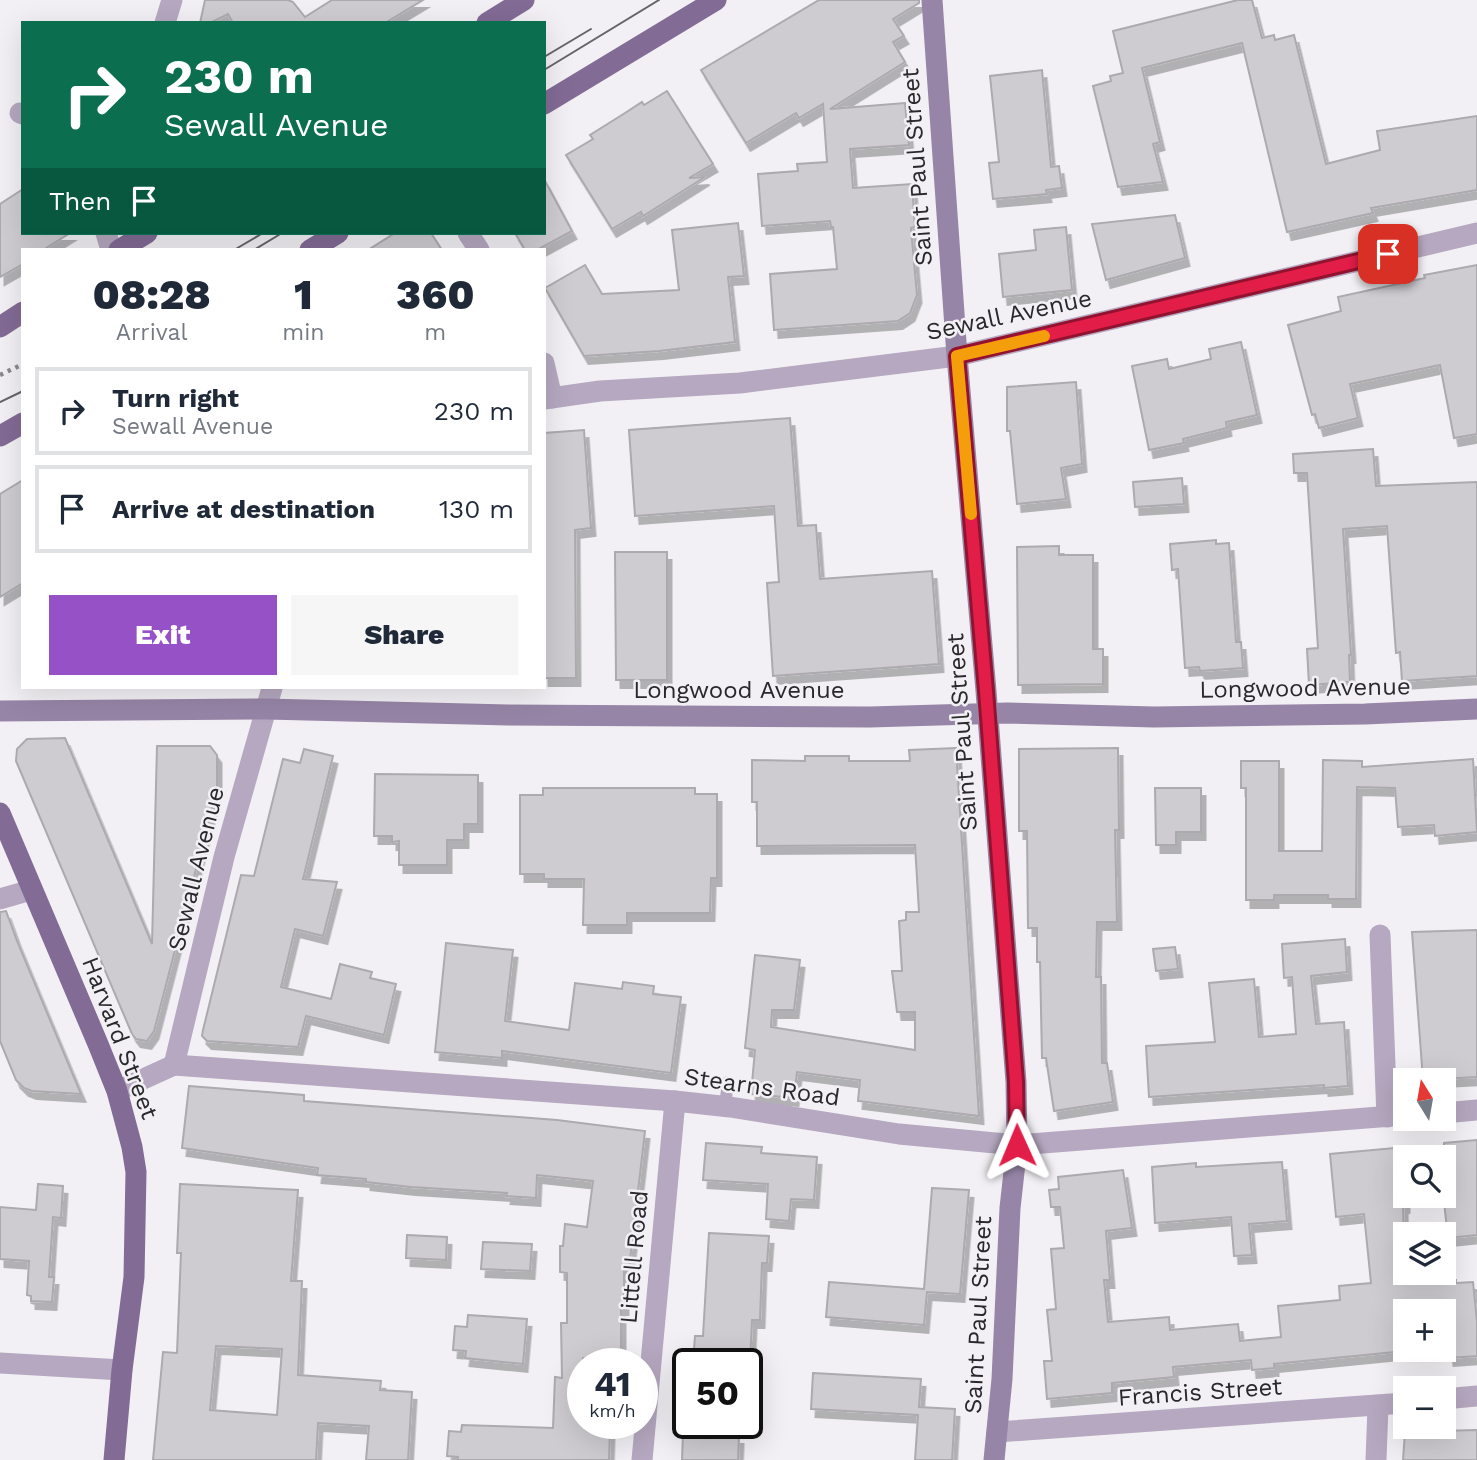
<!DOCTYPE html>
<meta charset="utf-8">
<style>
:root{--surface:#fff;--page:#f6f6f7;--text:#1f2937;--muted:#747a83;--line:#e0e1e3;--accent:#9551c5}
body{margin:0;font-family:"Work Sans",sans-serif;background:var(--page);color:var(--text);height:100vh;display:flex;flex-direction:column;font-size:26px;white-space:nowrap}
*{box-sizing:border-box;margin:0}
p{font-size:23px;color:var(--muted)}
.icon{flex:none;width:38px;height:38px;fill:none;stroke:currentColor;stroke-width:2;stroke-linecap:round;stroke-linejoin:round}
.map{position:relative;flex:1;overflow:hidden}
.panel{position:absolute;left:21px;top:248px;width:525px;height:441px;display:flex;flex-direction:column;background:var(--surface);border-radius:0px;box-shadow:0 7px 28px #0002}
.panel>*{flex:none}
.guide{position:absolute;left:21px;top:21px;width:525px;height:214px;border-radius:0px;box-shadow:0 7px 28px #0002;background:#0b6e4f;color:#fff;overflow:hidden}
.needle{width:46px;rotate:349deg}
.fabs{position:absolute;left:1393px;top:1068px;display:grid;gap:14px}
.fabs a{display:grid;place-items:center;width:63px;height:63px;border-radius:0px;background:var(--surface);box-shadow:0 7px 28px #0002;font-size:35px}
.speed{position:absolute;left:567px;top:1348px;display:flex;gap:14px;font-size:35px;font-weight:700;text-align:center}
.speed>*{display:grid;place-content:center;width:91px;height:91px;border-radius:50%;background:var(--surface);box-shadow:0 7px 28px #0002;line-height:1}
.speed small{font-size:18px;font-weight:400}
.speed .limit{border:4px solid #111;border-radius:10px;background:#fff;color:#111}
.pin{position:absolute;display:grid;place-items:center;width:60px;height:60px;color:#fff;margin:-30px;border-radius:14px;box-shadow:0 4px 10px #0006}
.me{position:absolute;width:77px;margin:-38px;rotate:359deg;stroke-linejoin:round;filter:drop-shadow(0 0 5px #0008)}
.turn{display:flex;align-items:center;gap:24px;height:147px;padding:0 28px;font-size:32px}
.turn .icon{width:91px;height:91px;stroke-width:2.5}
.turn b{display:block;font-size:49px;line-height:60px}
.then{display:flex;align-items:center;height:66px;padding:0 28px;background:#0003;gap:14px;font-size:26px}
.eta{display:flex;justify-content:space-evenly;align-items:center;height:119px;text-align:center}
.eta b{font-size:42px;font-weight:800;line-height:49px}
.button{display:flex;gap:14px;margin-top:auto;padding:14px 28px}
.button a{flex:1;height:80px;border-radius:0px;background:var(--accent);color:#fff;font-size:28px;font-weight:800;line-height:80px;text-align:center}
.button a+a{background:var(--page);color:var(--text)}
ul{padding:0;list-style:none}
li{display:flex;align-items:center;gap:21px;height:88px;margin:0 14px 10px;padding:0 14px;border:4px solid var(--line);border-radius:0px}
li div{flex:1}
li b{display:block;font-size:26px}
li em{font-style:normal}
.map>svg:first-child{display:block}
</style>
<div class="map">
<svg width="1477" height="1460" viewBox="0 0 1477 1460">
<defs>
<filter id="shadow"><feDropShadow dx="4.5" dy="8" stdDeviation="0" flood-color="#0004"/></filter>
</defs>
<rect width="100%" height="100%" fill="#f2f0f4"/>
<g fill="#ceccd0" stroke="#acaaae" stroke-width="2" fill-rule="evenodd" filter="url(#shadow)">
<path d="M205 0H288L293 2 305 17 332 0H423L385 23H233L228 14 210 23H200Z"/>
<path d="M819 0H919V3L893 19 904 36 893 42 905 62 830 109 905 103 909 145 850 149 853 188 912 184 915 227 911 228 917 295 910 313 898 321 774 330 770 274 837 269 833 227H831L830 221 762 226 758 174 798 171 797 164 827 162 823 104 799 118 796 113 746 143 701 70Z"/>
<path d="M1238 0H1252L1262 38 1274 35 1275 40 1294 35 1326 164 1380 150 1377 131 1477 116V190L1371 208 1373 213 1287 232 1242 43 1142 68 1160 142 1153 144 1163 182 1118 187 1093 86 1111 81 1110 76 1123 73 1113 31Z"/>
<path d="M1042 70 1051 167 1059 166 1062 188 1046 190 1047 194 993 199 989 163 999 162 990 76Z"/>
<path d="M667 91 713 164 689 178 705 177 643 216 641 212 612 229 566 155 593 139 590 135 625 113 642 102 644 105Z"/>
<path d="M544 179 572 231 537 250H525L515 233H544Z"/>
<path d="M23 189V233H70L43 250H23V264L0 277V204Z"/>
<path d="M1175 215 1185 258 1106 280 1092 224Z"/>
<path d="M738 223 744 276 728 277 735 342 659 351 584 356 545 288 585 265 602 294 679 290 672 230Z"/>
<path d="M1066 227 1072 290 1003 297 999 254 1036 250 1034 230Z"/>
<path d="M395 233H431L442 250H368Z"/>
<path d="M1477 265V434L1454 438 1440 365 1350 384 1358 418 1319 428 1315 414 1312 415 1288 325 1341 311 1338 297 1425 278 1424 275Z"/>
<path d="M1241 342 1257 415 1226 422 1227 428 1183 439 1184 443 1149 450 1132 366 1167 359 1169 369 1211 359 1209 349Z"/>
<path d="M1076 382 1082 464 1061 468 1066 499 1017 504 1010 431H1007V387Z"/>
<path d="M790 418 798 526 816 525 820 579 932 571 939 664 773 676 767 583 779 582 774 506 635 516 629 430Z"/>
<path d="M584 430 591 528 575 530 576 678H544V433Z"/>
<path d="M1373 449 1376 486 1477 482V676L1402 681 1400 652 1396 653 1387 526 1343 529 1351 655H1349L1350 682 1309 685 1307 649 1318 648 1307 473H1294L1293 454Z"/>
<path d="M1182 478 1184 504 1135 507 1133 482Z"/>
<path d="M23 480V583L0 597V494Z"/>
<path d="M1216 540V544L1229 543 1236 642H1241L1243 668 1200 671 1199 667 1185 668 1178 569 1172 570 1170 544Z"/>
<path d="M1059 546V555H1093V649H1103V684L1018 685 1017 547Z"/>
<path d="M615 552H667V680H616Z"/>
<path d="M65 738 152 944 157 746H210L217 755V788L154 1031 147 1041 136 1039 132 1034 16 761 17 749 27 739Z"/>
<path d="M956 748 979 1116 858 1101 860 1080 797 1072 794 1098 751 1094 755 1050 745 1048 755 955 800 960 794 1010H772L771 1027 915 1050V1012H897L892 971H902L899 921 906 920V912H919L915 845 757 846V802H752V760L805 761V756H849V761H910L909 750Z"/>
<path d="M1118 748 1119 830H1115L1117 922H1097L1096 977H1101L1102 1063H1107L1113 1102 1054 1111 1046 1058H1042L1040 962H1037V928H1028L1027 831H1019V749Z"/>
<path d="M304 749 333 756 303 879 337 882 323 936 295 929 281 987 331 999 340 964 372 972 370 978 396 984 384 1035 306 1016 298 1047 207 1041 202 1036 203 1030 241 875 254 876 283 759 300 763Z"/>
<path d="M1473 759 1477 832 1435 836 1434 825 1398 827 1395 788 1357 787 1356 899H1328V895H1274V900H1246V788H1241V761H1279V851H1322L1323 760 1362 761V767Z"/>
<path d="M375 774 478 775V824H464V840H447V865H399V841L392 842V836H374Z"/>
<path d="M543 788H695V794H717V878H711L710 913H627V925H583L584 879H544V874H520V795H543Z"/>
<path d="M1155 788H1201V832H1176V845H1156Z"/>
<path d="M6 911 17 941 81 1094 32 1091 24 1088 16 1080 0 1041V912Z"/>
<path d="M1477 930V1077L1423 1080 1412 932Z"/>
<path d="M1345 939 1347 972 1311 976 1316 1024 1344 1022 1348 1086 1324 1088V1085L1149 1097 1146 1046 1215 1042 1209 983 1254 979 1259 1037 1296 1034 1292 977 1284 978 1282 944Z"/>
<path d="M446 943 513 950 505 1021 569 1030 575 983 622 989 623 982 654 986 653 994 681 997 671 1073 502 1051V1058L435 1052Z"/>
<path d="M1175 947 1178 969 1156 971 1153 949Z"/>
<path d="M189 1086 304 1095V1101L557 1120 645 1131 629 1268H624V1307H621V1358H583V1426L610 1428 609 1460H458V1457L447 1456 449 1431 461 1432 462 1425 553 1428 555 1377 562 1378 561 1323H567V1273L560 1272V1246H563L565 1224 587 1227 593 1181 537 1175 536 1198 506 1196 507 1193 411 1187 366 1182V1179L317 1175 318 1168 182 1148Z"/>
<path d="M1477 1140V1235L1448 1238 1444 1202V1143Z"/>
<path d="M706 1143 762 1147 761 1153 817 1157 814 1200 791 1199 789 1221 766 1219 768 1184 703 1180Z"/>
<path d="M1405 1147V1205L1403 1206 1405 1280 1440 1276 1441 1281 1456 1280V1283L1473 1282 1477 1322V1356L1449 1358 1448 1349H1444V1311H1405V1351L1274 1364V1368L1252 1370 1251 1360 1173 1367 1174 1377 1112 1383V1393L1047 1399 1044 1361H1052L1047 1310 1056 1309 1051 1249 1064 1248 1060 1207H1051L1049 1190 1059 1189 1058 1177 1123 1170 1132 1228 1106 1231 1110 1280H1104L1108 1322 1169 1317 1170 1330 1238 1324 1240 1341 1281 1337 1278 1306 1340 1300 1339 1286 1371 1283 1364 1214 1336 1217 1330 1154Z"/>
<path d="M1282 1162 1287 1221 1249 1224 1252 1255 1234 1256 1231 1217 1155 1223 1152 1167 1196 1163V1167Z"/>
<path d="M38 1184 63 1186 61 1218 53 1217 49 1277H54L52 1302 31 1301V1296L27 1295 29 1261 0 1259V1207L36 1210Z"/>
<path d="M180 1184 298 1190 291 1281H302L298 1375 381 1381 380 1390 412 1392 408 1460H366L369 1426 318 1423 316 1460H153L163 1352 177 1353 181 1253H177ZM216 1346 282 1349 277 1415 210 1410Z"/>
<path d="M932 1188 969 1190 960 1294 927 1292 924 1325 826 1317 829 1282 924 1289Z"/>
<path d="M709 1233 769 1236 767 1263H762L760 1320H752L750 1363H693L695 1336H703Z"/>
<path d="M407 1235 447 1237 446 1260 406 1258Z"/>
<path d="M483 1242 532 1244 530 1271 481 1269Z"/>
<path d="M468 1315 527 1319 523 1364 465 1358 466 1351 453 1350 455 1326 467 1327Z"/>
<path d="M813 1373 921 1379 919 1407 955 1409 952 1460H915L918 1415 811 1409Z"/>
<path d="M1477 1430V1460H1403L1405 1432Z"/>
<path d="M683 1434 739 1436 738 1460H682Z"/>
</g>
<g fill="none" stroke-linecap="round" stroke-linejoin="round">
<path stroke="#8a898c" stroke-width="4.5" stroke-dasharray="3.5 5" stroke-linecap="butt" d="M0 375 23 364"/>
<path stroke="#b5a8c0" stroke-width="12" d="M725 1106 728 1082"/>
<g stroke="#b5a8c0" stroke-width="21">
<path d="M20 113 23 114"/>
<path d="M468 233 479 250"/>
<path d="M544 363 552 398"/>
<path d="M544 399 600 391 740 383 957 356 1477 233"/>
<path d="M1380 935 1387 1117"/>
<path d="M174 1065 224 857 272 688"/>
<path d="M117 1091 174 1065 675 1101 730 1107 899 1134 1017 1145 1405 1115"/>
<path d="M1444 1113 1477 1110"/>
<path d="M1444 1399 1477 1396"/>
<path d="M997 1432 1405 1403"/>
<path d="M642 1460 675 1101"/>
<path d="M1376 1460 1378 1406"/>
</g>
<g stroke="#b5a8c0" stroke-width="21">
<path d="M165 23 172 0"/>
<path d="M106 233 111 250"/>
<path d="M0 899 31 890"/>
<path d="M0 1363 122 1370"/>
</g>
<g stroke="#9785a7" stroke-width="21">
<path d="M932 0 957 356 986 691 1016 1082 1017 1145 1010 1208 1002 1379 994 1460"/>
<path d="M0 711 266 709 508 715 870 717 1007 713 1154 717 1365 714 1477 709"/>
</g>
<g stroke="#826b95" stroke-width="21">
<path d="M487 23 524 0"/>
<path d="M544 104 716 0"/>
<path d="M119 250 147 233"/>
<path d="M310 250 338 233"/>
<path d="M0 327 23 312"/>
<path d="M0 436 23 423"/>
<path d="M0 813 98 1044 117 1091 132 1147 136 1172 134 1277 122 1370 114 1460"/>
</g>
<g stroke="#656467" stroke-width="2">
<path d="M544 57 591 29"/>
<path d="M544 70 659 0"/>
<path d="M234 250 263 233"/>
<path d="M254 250 282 233"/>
<path d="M0 402 23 391"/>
</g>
</g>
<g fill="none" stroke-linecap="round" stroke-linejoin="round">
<defs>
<path id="route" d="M1017 1145 1016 1082 986 691 957 356 1388 254"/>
</defs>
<use href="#route" stroke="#92132f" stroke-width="18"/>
<use href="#route" stroke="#e11d48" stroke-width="12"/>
<path stroke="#f59e0b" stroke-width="12" d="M971 514 957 356 1044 336"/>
</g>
<g text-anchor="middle" stroke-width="5" stroke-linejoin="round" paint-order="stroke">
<g font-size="24" fill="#29282a" stroke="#f2f0f4">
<text transform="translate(917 167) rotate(-94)" y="8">Saint Paul Street</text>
<text transform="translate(1009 315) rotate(-12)" y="8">Sewall Avenue</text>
<text transform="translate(1305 688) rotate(-1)" y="8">Longwood Avenue</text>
<text x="739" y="698">Longwood Avenue</text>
<text transform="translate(962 732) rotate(-94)" y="8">Saint Paul Street</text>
<text transform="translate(196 869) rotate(-76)" y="8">Sewall Avenue</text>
<text transform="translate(120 1038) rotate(69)" y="8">Harvard Street</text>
<text transform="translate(762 1087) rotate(8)" y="8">Stearns Road</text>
<text transform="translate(634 1257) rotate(-85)" y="8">Littell Road</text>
<text transform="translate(978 1315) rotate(-87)" y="8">Saint Paul Street</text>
<text transform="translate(1200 1392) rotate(-4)" y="8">Francis Street</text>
</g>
</g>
</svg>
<div class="fabs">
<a><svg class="needle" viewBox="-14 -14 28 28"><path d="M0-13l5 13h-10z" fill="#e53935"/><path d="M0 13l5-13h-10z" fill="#747a83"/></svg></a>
<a><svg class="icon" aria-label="search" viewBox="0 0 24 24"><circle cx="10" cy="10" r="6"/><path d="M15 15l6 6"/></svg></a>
<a><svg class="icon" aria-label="layers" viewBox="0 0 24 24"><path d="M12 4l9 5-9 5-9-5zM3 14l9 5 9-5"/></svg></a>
<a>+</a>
<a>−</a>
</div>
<div class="speed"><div>41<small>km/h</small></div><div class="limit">50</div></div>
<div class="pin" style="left:1388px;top:254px;background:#d93025"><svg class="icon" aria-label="arrive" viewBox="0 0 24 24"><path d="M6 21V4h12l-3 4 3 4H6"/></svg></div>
<svg class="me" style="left:1017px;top:1145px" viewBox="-20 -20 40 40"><path d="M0-17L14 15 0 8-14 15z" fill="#e11d48" stroke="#fff" stroke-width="4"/></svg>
<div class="guide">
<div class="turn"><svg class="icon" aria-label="right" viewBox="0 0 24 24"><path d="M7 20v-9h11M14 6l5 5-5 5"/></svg><div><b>230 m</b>Sewall Avenue</div></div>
<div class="then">Then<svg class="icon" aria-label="arrive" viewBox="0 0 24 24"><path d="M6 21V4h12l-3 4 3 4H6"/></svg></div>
</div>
<section class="panel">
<div class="eta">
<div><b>08:28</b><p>Arrival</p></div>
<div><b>1</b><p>min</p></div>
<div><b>360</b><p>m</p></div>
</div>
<ul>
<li><svg class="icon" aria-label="right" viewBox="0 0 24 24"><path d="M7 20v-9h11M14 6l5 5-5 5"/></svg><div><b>Turn right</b><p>Sewall Avenue</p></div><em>230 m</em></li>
<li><svg class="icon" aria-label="arrive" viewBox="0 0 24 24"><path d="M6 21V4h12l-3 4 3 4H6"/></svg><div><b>Arrive at destination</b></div><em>130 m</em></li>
</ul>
<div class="button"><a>Exit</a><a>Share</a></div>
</section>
</div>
